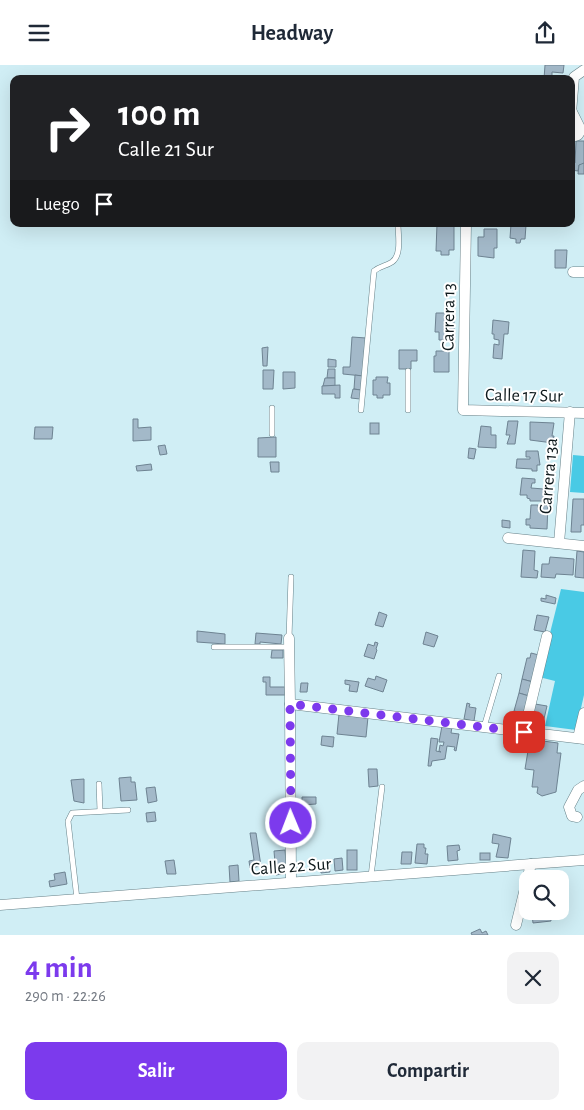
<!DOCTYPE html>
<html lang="es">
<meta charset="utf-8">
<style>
:root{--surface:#fff;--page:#f2f2f3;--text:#1f2937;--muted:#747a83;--accent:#7c3aed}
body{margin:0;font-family:"Alegreya Sans",sans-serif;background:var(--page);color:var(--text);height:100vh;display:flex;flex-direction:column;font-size:19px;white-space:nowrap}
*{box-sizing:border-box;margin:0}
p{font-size:16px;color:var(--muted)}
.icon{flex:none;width:28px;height:28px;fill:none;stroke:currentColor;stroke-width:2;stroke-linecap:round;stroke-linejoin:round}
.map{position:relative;height:870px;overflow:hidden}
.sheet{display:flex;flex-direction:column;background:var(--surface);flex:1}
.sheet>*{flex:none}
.guide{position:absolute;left:10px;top:10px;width:565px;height:152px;border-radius:10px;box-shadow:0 5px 20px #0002;background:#202124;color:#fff;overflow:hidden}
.tools{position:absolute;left:519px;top:805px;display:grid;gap:10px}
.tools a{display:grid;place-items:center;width:50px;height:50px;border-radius:10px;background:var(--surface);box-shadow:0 5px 20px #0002;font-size:25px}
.pin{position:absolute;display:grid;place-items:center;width:42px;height:42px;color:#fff;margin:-21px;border-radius:10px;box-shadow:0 2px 8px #0006}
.me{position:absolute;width:55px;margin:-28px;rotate:359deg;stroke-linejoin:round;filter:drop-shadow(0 0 4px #0008)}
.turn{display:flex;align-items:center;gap:18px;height:105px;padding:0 25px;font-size:22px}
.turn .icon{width:65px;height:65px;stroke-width:2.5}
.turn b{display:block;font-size:35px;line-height:42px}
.then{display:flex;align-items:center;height:48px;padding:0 25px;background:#0003;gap:10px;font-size:19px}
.round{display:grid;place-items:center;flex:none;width:52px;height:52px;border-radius:10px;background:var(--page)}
.overview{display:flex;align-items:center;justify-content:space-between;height:85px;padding:0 25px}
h1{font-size:30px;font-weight:700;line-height:38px;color:var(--accent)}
.button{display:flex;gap:10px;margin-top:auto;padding:10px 25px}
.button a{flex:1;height:58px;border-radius:10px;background:var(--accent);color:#fff;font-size:20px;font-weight:700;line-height:58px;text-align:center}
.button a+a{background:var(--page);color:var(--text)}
header{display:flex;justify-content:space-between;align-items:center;height:65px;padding:0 25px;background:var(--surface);font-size:22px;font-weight:700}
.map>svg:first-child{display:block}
</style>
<header><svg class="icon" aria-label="menu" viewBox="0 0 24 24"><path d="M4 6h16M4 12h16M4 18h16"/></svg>Headway<svg class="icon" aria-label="share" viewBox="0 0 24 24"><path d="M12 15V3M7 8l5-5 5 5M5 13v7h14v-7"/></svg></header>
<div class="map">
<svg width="584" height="870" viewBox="0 0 584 870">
<rect width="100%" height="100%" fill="#d0eef5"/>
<g fill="#49cae5">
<path d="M573 390 584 391V428L570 427Z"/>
<path d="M561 524 584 527V630L576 665 545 661 555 616 539 612Z"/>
</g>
<g fill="#a3b9c9" stroke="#6e8392">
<path d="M545 0H564L563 8 552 7V14H544Z"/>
<path d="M576 76H584V100H579L578 106 571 105V98H575Z"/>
<path d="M584 98V109H578L579 100Z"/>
<path d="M437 159H454V185H449V190H441V186H436Z"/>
<path d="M511 159 526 160 525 174H521L520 178H516V174L510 173Z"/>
<path d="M484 164H497V183H494V193L478 191V172H484Z"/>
<path d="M555 185H567L566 203H555Z"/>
<path d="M436 248H451V256H454V267H450V275H439V267H435Z"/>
<path d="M493 255 509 257 508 269H504L502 294 493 293 494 279 499 280V275L494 274V269H492Z"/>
<path d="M352 272 366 273 363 311 343 309V302H350Z"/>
<path d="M268 282 267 301H263L262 283Z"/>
<path d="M399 285H417V296H411V304H399Z"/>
<path d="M436 286H449V307H434V291H436Z"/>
<path d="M328 294 336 295V302H328Z"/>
<path d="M328 304H335V313H327Z"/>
<path d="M263 305H274L273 324H263Z"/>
<path d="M283 307H295V323L283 324Z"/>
<path d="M355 310 363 311 361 325 354 324Z"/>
<path d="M376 312H388L387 318H390V330H383V333H377V330H373V315H376Z"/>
<path d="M325 313H335V321H323Z"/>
<path d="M340 320V333H335V329H322V321Z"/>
<path d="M353 324 361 325 360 334 351 333Z"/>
<path d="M133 354H138V363L151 362V375L133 376Z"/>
<path d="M508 356H518L515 379H507L510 370H506Z"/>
<path d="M530 357 554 358 552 371H554L553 378 530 375Z"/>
<rect x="370" y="358" width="9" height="11"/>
<path d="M481 361 491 362V370H496V383L478 382Z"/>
<path d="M35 362H53L52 374H34Z"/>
<path d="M276 372V392H258V373Z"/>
<path d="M165 380 167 389 160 390 158 381Z"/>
<path d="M469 383 476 384 474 394 468 393Z"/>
<path d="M526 386H538L540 400H537V406H532V404L516 403 517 394H530V392H526Z"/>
<path d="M270 397H279V407H271Z"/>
<path d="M151 399 152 405 137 406 136 401Z"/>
<path d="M522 413 535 414V418H532L531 423 544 424 543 436H530V434L527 433V430H520Z"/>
<path d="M573 434H584V460H581V467H571Z"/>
<path d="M531 440H538V443L539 444 540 440H548L547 464 530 463V460H526V454H530Z"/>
<path d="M502 455 510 456V463L502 462Z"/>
<path d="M523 485 535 486 534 505 538 506 537 513 521 512Z"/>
<path d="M577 486 584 487V513L575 512Z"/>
<path d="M550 492 574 494 573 510 556 509 555 513 541 512 542 499H549Z"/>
<path d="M546 530 556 533 555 539 541 536V533L546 534Z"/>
<path d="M379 547 387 550 383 562 375 560Z"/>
<path d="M537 550 549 552 545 567 534 565Z"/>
<path d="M197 566 225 569V579L197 577Z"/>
<path d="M426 567 438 571 434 582 423 579Z"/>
<path d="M256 568 282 570 281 579 260 577V579H255Z"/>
<path d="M375 577 378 578 376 584 377 585 374 594 364 591 368 579 374 581Z"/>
<path d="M272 585H283V593H271Z"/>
<path d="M531 588 539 590 533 617 522 614 527 593H530Z"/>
<path d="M376 611 387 615 383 627 365 621 368 613 375 615Z"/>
<path d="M263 612H270V622H285V630H266V617H263Z"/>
<path d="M522 614 533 617 529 631 519 628Z"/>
<path d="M345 615 359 617 357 627 349 626 350 620 345 619Z"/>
<path d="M301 618H308L307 627H300Z"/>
<path d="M519 628 529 631 525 649 514 646Z"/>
<path d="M467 638 470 639 469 642 476 643 474 656 464 654Z"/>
<path d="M535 639 547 641 543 658 532 655Z"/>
<path d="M514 646 525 649 522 660 511 658Z"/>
<path d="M339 649 368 652 366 672 337 669Z"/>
<path d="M442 661 452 662 451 668 459 669 456 686 454 685 455 682 447 681 445 694 432 696 431 701H428L431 673 438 674 436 686 441 687 439 686 440 680 443 681 444 677H439Z"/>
<path d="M322 671 334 672 333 682 321 680Z"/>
<path d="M543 676 558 678 557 688H561L556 727 542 731 537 728 538 722H532L534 705 525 704 529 680 534 681 533 683 541 684Z"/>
<path d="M368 704H377L378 721 369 722Z"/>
<path d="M131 712V717H135L137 735 121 736 119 713Z"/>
<path d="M84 714V738L74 736 71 715Z"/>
<path d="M155 722 157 736 148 738 146 723Z"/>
<path d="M302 732H316V739L302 740Z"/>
<path d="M155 747 156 756 147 757 146 748Z"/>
<path d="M250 768H256L261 801 250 803 249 796 254 795Z"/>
<path d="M493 769 511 773 508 793 496 792 499 779 492 778Z"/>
<path d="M417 779H424V783H426L425 789H428L427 799 415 798Z"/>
<path d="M459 780 460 785 457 786 458 795 448 796 447 781Z"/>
<path d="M285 785 287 808 276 810 274 786Z"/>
<rect x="347" y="785" width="10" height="20"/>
<path d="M402 787H412L411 799H401Z"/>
<rect x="480" y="788" width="10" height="7"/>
<path d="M342 793 343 805 335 806 334 794Z"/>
<path d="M174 795 176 809H167L165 796Z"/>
<path d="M329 798 330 807 321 808 320 799Z"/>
<path d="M238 800 239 816 230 817 229 801Z"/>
<path d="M65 807 67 819 50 822 49 816 55 815 54 809Z"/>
<path d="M539 846H550L551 856 533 858 532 850 539 848Z"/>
<path d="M480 864 482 868 486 866 488 870H472L471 868Z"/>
</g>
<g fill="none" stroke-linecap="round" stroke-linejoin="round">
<defs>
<g id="lane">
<path d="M272 343V369"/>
<path d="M361 345 374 206C380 201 386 201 392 197 402 190 398 170 398 159"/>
<path d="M408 345V306"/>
<path d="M289 573 291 512"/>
<path d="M214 582H289"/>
<path d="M484 662 499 611"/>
<path d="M99 719 100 746"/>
<path d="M371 811 382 722"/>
<path d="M77 834 68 756 72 748 128 745"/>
</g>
<g id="street">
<path d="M571 48 574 12 584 5"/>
<path d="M571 67 575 71 578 70 581 65 571 45"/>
<path d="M466 159 463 345 584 348"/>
<path d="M573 207H584"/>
<path d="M508 473 584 481"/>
<path d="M559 478 570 347"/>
<path d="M289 573 290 639"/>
<path d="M524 667 547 571"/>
<path d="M578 673 584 648"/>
<path d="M577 752 572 751 569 742 578 725 584 721"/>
<path d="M291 817 290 639 584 674"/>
<path d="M0 840 584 795"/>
<path d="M516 860 531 799"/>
</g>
</defs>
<use href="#lane" stroke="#668188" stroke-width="6"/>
<use href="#street" stroke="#668188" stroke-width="11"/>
<use href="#lane" stroke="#fff" stroke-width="5"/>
<use href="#street" stroke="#fff" stroke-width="10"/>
</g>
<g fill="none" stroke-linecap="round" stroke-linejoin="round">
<path stroke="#7c3aed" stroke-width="9" stroke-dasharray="0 16.2" d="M291 758 290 639 524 667"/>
</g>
<g text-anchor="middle" stroke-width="4" stroke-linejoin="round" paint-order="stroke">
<g font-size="18" fill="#0e191c" stroke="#fff">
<text transform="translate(448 252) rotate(-89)" y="6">Carrera 13</text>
<text transform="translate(524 330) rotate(1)" y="6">Calle 17 Sur</text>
<text transform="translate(548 411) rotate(-85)" y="6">Carrera 13a</text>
<text transform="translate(291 801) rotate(-4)" y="6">Calle 22 Sur</text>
</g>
</g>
</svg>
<div class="tools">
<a><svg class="icon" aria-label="search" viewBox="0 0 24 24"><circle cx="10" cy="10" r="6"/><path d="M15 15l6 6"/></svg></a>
</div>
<div class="pin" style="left:524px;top:667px;background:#d93025"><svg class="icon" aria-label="arrive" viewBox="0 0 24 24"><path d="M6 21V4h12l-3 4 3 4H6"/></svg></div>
<svg class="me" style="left:291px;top:758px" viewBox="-20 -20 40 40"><circle r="17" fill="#7c3aed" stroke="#fff" stroke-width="3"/><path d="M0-11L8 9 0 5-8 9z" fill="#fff"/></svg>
<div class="guide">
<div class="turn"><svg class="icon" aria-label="right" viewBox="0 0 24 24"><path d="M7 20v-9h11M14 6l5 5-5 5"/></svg><div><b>100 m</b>Calle 21 Sur</div></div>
<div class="then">Luego<svg class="icon" aria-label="arrive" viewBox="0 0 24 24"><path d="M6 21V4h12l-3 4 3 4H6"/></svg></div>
</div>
</div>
<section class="sheet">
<div class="overview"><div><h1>4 min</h1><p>290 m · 22:26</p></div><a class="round"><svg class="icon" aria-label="close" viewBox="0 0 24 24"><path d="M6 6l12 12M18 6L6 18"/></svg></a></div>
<div class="button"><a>Salir</a><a>Compartir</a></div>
</section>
